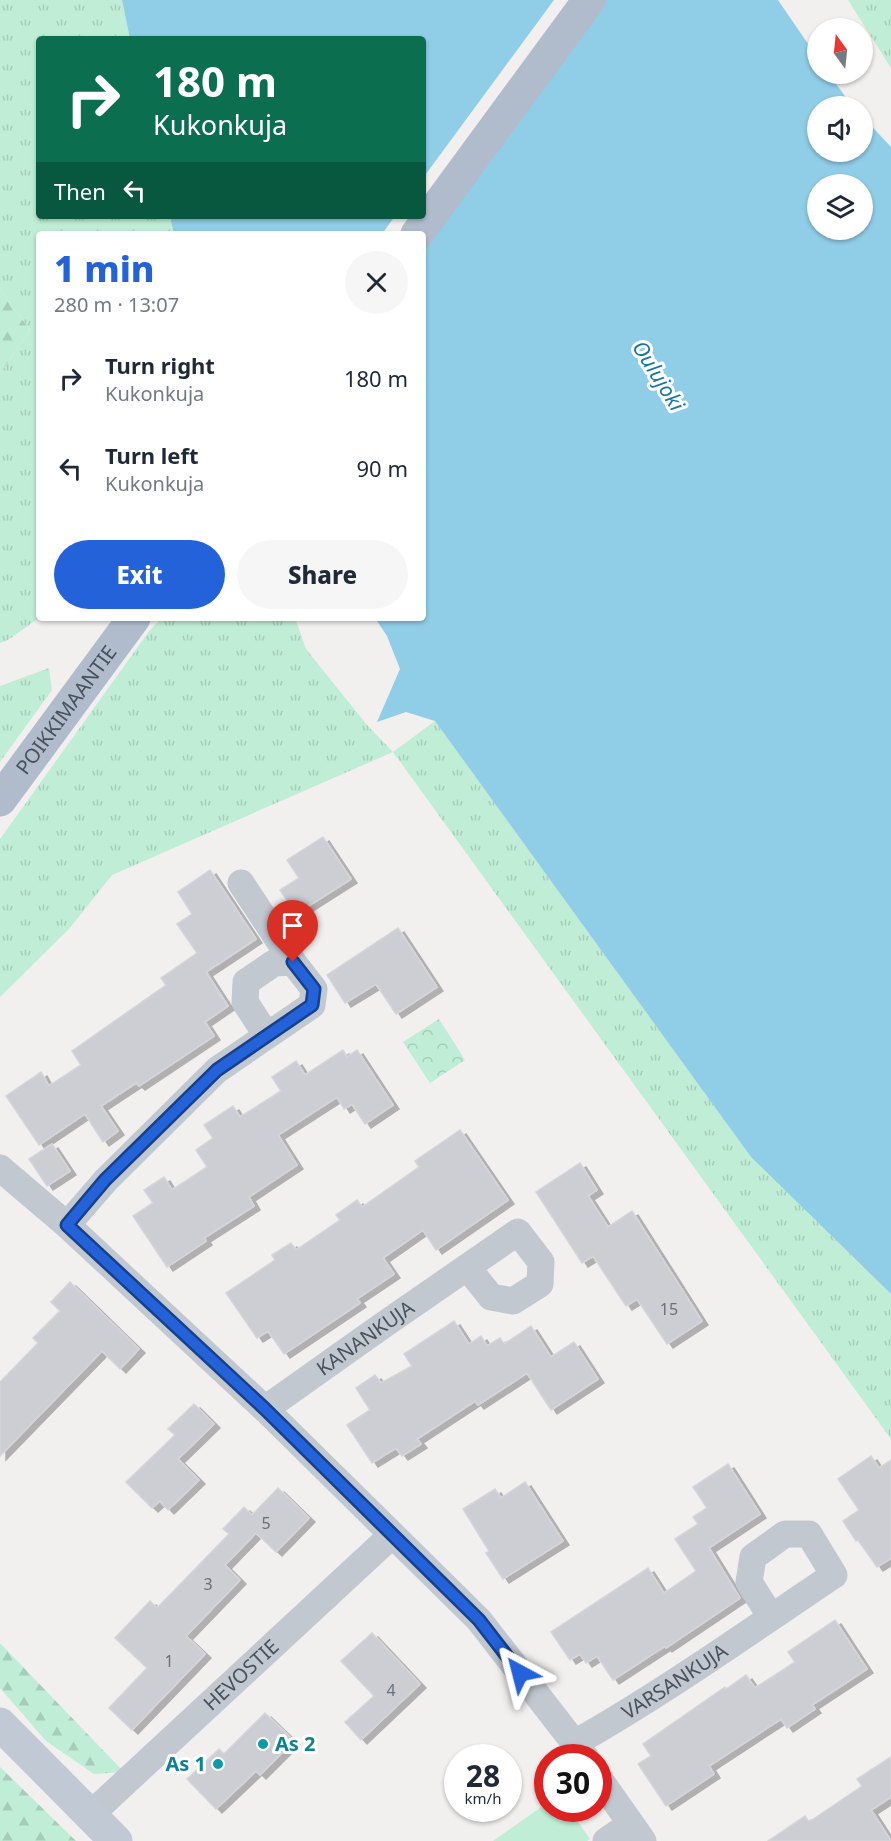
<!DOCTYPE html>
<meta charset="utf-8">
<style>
:root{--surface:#fff;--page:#f6f6f7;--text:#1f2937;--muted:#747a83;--accent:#2362d8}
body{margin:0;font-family:"Noto Sans",sans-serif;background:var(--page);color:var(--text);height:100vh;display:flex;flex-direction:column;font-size:22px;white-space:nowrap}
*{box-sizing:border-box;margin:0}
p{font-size:20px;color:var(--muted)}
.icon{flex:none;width:33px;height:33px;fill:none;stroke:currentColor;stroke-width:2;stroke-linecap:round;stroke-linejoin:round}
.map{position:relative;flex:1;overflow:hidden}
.drawer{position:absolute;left:36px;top:231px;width:390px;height:390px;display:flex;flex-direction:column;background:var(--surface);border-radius:6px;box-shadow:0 2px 4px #0004}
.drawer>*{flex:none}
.banner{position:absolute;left:36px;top:36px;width:390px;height:183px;border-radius:6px;box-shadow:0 2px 4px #0004;background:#0b6e4f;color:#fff;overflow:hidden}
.needle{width:39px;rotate:345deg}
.controls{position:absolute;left:807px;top:18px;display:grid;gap:12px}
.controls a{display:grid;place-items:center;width:66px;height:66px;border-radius:50%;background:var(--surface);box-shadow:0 2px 4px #0004;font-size:30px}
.speed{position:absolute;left:444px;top:1744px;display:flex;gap:12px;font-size:30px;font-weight:700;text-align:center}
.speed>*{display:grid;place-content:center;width:78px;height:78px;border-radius:50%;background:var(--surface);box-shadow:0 2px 4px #0004;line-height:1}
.speed small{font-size:15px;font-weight:400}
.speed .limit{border:9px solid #d22;background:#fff;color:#111}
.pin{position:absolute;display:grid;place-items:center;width:51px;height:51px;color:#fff;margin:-62px -26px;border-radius:50% 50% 50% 0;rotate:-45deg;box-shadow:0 0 6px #0007}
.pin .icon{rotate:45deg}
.me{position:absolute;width:66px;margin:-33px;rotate:322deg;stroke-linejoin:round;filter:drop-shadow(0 0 4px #0008)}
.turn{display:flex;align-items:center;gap:21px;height:126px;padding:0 18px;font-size:27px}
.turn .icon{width:78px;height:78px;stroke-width:2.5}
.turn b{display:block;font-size:42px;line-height:51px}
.then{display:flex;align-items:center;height:57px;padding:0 18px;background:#0003;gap:12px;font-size:22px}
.round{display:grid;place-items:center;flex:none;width:63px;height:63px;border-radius:32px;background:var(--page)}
.overview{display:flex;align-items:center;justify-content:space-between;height:102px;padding:0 18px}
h1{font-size:36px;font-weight:800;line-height:45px;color:var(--accent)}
.cta{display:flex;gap:12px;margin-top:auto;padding:12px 18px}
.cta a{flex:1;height:69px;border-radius:36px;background:var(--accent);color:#fff;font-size:24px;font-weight:800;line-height:69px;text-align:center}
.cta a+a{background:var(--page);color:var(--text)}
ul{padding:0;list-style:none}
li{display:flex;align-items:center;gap:18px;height:90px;padding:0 18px}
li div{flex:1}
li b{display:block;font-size:22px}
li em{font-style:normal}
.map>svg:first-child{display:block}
</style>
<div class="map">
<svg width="891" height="1841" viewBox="0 0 891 1841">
<defs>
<pattern id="grass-tufts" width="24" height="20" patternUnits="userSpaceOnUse" patternTransform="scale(1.5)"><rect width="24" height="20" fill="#c0edd5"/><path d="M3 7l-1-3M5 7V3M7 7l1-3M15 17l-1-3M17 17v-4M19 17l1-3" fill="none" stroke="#a6cdb9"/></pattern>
<pattern id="forest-firs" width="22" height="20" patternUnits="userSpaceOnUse" patternTransform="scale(1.5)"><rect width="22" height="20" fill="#c0edd5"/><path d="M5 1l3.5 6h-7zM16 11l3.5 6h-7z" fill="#a6cdb9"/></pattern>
<pattern id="park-crowns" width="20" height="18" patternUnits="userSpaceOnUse" patternTransform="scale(1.5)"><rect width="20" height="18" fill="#c0edd5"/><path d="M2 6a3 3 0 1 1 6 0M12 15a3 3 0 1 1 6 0" fill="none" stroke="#a6cdb9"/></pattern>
<filter id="shadow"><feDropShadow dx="6" dy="4" stdDeviation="0" flood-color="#0004"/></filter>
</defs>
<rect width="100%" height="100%" fill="#f2efef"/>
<g fill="url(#grass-tufts)">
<path d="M0 0H122L130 39H39V216H170L174 234H39V618L8 640 0 643V374L30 330 0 290Z"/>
<path d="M848 0H891V68Z"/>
<path d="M162 618H295L306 649 367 725 393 752 435 721 751 1157 891 1294V1439L393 752 112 875 69 929 0 997V839L150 630Z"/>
<path d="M49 668 52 690 0 762V686Z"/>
</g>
<g fill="url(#forest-firs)">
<path d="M0 290 30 330 0 374Z"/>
<path d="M0 1643 124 1772 94 1774 46 1741 0 1688Z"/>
<path d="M0 1767 76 1841H0Z"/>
</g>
<path fill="url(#park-crowns)" d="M439 1019 465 1060 430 1083 403 1042Z"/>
<path fill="#c0edd5" d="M547 1803 548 1809H569L590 1839 587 1841H493Z"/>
<path fill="#90cde7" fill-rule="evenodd" d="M122 0H778L817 57 818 74H829L852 106H818V152H862L863 117 891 147V1294L751 1157 435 721 406 712 377 722 400 669 387 636 375 618H423V234H174L170 216H423V39H130ZM818 184H862V230H818Z"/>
<path fill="#f2efef" d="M554 0H589L417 234H382L395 216H423V178Z"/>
<g fill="#ccced4" stroke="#d4d5da" stroke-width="1.5" filter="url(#shadow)">
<path d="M323 837 351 879 296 914 280 890 299 878 287 860Z"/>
<path d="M210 870 256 939 206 972 228 1006 205 1022 214 1036 139 1086 136 1083 101 1106 118 1131 103 1142 85 1114 39 1145 6 1096 41 1072 49 1086 81 1065 72 1051 166 985 161 978 197 953 177 924 192 914 178 892Z"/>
<path d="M398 928 437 987 396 1014 376 984 345 1003 327 975Z"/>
<path d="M343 1050 347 1057 357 1050 393 1105 365 1124 352 1104 344 1109 337 1097 278 1135 297 1165 249 1197 254 1206 204 1238 206 1241 167 1267 133 1216 153 1203 144 1190 164 1177 172 1190 207 1167 196 1150 213 1138 204 1125 233 1106 240 1117 281 1091 272 1077 296 1061 305 1075Z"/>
<path d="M460 1130 508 1200 436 1250 423 1230 383 1258 394 1274 357 1299 360 1303 284 1354 268 1331 257 1338 226 1293 275 1260 272 1255 291 1243 296 1250 340 1220 336 1215 357 1200 362 1207 419 1167 415 1161Z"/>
<path d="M52 1144 70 1171 47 1186 29 1159Z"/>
<path d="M580 1163 597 1190 588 1196 608 1227 632 1211 702 1321 667 1344 637 1299 626 1306 593 1256 582 1263 536 1192Z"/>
<path d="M70 1282 139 1349 120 1369 102 1351 0 1456V1382L38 1343 33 1338 60 1311 51 1302Z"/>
<path d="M454 1321 469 1344 481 1336 487 1346 500 1338 504 1344 531 1326 551 1357 574 1342 598 1379 551 1410 527 1373 478 1405 475 1401 417 1439 421 1444 402 1456 396 1448 372 1463 347 1425 370 1410 356 1388 375 1375 381 1383 412 1366 404 1354Z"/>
<path d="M194 1404 214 1424 178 1459 199 1480 168 1510 160 1501 152 1508 126 1482 175 1435 168 1429Z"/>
<path d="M871 1456 879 1468 891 1460V1558L877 1567 858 1540 856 1541 843 1521 859 1510 838 1479Z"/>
<path d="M728 1464 760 1514 709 1548 740 1598 666 1648 665 1646 613 1680 597 1656 586 1663 580 1654 570 1660 551 1632 648 1568 664 1593 696 1571 675 1539 698 1524 693 1517 707 1508 693 1487Z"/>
<path d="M525 1482 563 1541 503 1579 486 1553 489 1551 463 1509 495 1489 501 1498Z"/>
<path d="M278 1488 309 1518 276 1552 256 1533 225 1565 240 1580 186 1636 205 1654 132 1730 109 1708 147 1668 115 1638 150 1601 157 1608 229 1534 223 1529 244 1507 252 1515Z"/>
<path d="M835 1620 867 1669 812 1705 815 1709 787 1728 781 1719 709 1766 714 1774 666 1806 638 1764 651 1756 643 1744 725 1687 726 1689 746 1675 755 1688 795 1662 788 1652Z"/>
<path d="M372 1633 420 1684 361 1740 345 1722 374 1696 341 1661Z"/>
<path d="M265 1713 294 1741 260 1775 256 1771 216 1809 187 1779 219 1749 224 1754Z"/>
<path d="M891 1757V1797L871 1810 891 1841H768L805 1816 809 1822 862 1786 857 1779Z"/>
</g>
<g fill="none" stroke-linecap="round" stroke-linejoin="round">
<g stroke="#c1c8d0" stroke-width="27">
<path d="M241 883 293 962"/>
<path d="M0 1168 67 1225 265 1409 479 1620 586 1758"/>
<path d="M67 1225 106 1180 217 1070 312 1005 314 989 293 962 274 963 246 982 245 1002 267 1036"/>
<path id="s1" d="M265 1409 382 1326 518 1232 541 1262 540 1284 513 1301 491 1297 467 1267"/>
<path id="s2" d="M575 1743C665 1692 749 1632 834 1575L809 1534H785L753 1557 749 1582 771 1617"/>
<path d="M598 1777 643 1841"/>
<path id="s3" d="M90 1815 391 1536"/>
<path d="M606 1841 631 1824"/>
</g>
<path stroke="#c1c9d5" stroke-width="33" d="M0 1724 116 1841"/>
<g stroke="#b0bccc" stroke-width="33">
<path d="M417 234 589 0"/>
<path id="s4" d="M0 800 134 618"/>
</g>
</g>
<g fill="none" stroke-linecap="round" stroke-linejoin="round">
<defs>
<path id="route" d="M293 962 314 989 312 1005 217 1070 105 1180 67 1225 265 1409 479 1620 520 1673"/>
</defs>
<use href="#route" stroke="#17408c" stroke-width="15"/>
<use href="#route" stroke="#2362d8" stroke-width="10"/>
</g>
<g fill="#0f9aa8" stroke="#fff" stroke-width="2">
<circle cx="263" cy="1744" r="6"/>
<circle cx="218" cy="1764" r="6"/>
</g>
<g text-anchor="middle" stroke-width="6" stroke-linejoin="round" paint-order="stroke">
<g font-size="16" fill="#69707a">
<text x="669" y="1315">15</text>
<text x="266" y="1529">5</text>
<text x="208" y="1590">3</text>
<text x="169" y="1667">1</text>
<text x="391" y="1696">4</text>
</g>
<g font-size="20" fill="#48515c" stroke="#fff">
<text dy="7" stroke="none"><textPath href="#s4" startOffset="112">POIKKIMAANTIE</textPath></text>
<text dy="7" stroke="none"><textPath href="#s1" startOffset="123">KANANKUJA</textPath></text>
<text dy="7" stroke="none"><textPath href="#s3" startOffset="206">HEVOSTIE</textPath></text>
<text dy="7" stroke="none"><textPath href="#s2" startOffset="117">VARSANKUJA</textPath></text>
</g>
<g font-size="20" font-weight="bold" fill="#0d838f" stroke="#fff" text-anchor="start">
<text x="275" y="1751">As 2</text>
<text x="206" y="1771" text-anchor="end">As 1</text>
</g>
<g font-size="21" font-style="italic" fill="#1478a3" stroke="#fff">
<text transform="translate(658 376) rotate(58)" y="7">Oulujoki</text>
</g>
</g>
</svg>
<div class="controls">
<a><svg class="needle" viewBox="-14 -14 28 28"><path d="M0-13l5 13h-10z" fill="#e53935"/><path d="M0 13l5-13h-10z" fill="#747a83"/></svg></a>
<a><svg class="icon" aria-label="sound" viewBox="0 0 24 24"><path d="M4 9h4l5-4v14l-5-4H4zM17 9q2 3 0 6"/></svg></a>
<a><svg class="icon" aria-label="layers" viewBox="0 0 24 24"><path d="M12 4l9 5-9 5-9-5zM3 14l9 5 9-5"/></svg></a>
</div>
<div class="speed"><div>28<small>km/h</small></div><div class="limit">30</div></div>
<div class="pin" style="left:293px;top:962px;background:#d93025"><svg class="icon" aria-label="arrive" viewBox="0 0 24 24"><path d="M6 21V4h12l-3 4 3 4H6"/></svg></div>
<svg class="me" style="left:520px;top:1673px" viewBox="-20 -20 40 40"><path d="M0-17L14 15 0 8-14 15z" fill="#2362d8" stroke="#fff" stroke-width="4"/></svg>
<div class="banner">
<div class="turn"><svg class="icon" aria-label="right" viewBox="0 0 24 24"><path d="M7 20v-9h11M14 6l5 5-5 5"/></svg><div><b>180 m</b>Kukonkuja</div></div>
<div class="then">Then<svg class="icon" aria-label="left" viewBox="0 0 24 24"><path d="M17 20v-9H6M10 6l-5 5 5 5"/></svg></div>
</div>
<section class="drawer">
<div class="overview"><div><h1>1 min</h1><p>280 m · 13:07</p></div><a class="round"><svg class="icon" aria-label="close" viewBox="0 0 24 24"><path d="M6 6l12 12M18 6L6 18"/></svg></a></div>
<ul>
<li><svg class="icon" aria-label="right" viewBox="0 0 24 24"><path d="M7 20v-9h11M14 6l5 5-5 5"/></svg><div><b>Turn right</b><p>Kukonkuja</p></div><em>180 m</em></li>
<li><svg class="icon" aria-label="left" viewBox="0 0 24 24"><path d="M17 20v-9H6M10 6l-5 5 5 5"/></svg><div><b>Turn left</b><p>Kukonkuja</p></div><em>90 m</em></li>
</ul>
<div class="cta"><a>Exit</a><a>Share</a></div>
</section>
</div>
